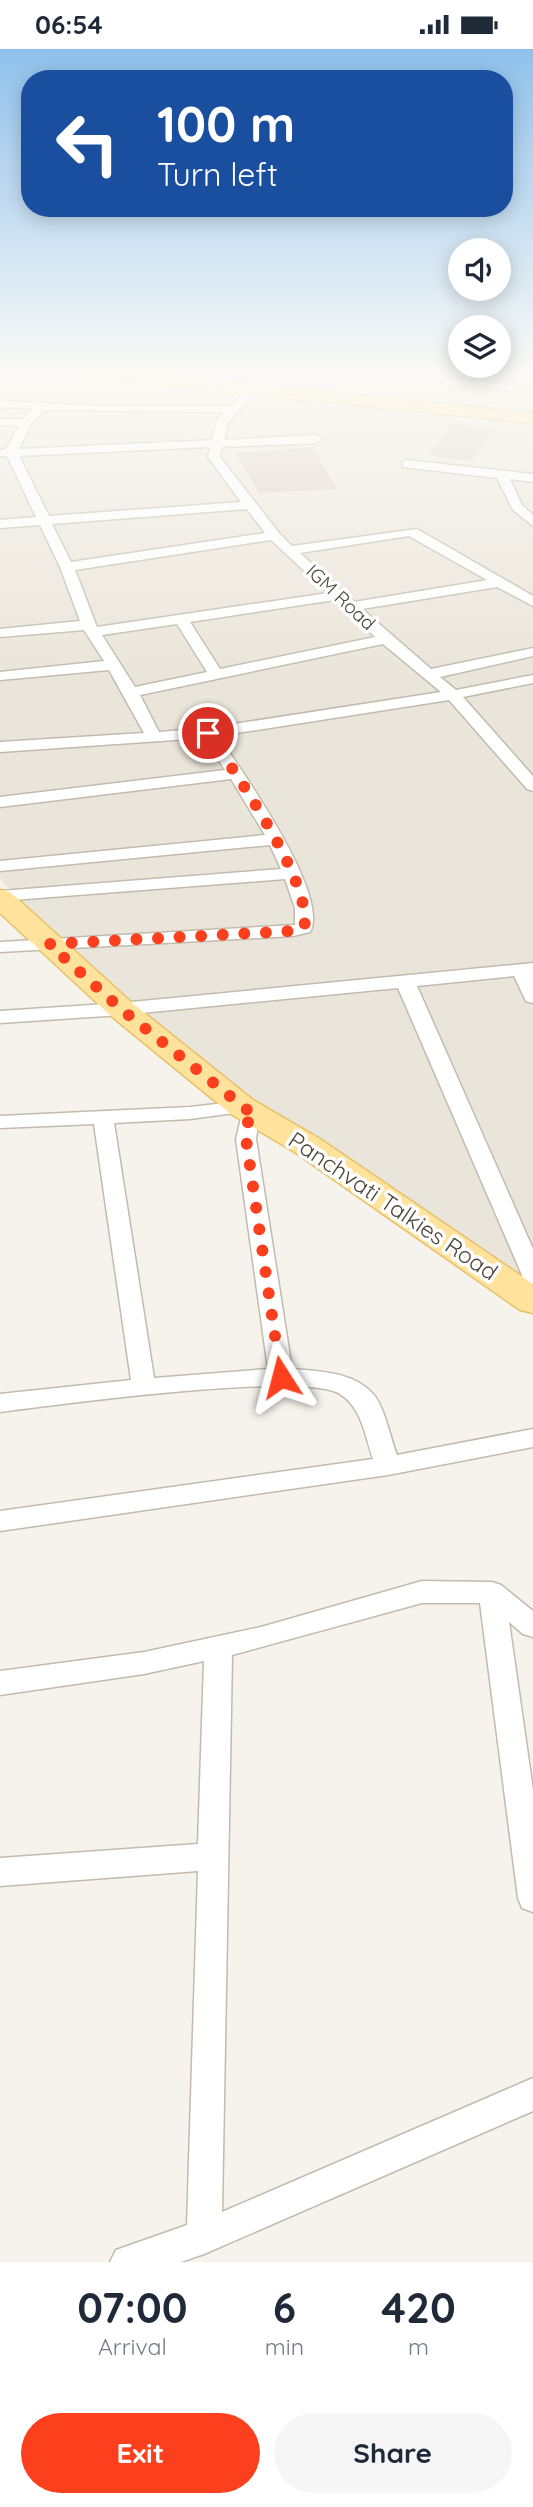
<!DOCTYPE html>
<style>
:root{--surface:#fff;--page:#f6f6f7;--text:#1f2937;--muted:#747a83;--accent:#fc3f1d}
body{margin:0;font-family:Quicksand,sans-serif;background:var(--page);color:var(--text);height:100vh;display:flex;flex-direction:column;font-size:26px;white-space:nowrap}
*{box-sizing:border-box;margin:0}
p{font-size:23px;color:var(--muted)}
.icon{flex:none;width:38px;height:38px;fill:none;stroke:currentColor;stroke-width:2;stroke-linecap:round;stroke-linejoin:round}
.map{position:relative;height:2213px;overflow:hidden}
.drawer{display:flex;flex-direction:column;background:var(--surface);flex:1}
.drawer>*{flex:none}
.guide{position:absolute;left:21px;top:21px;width:492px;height:147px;border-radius:28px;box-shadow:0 4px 18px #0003;background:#1a4fa0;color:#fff;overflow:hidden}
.buttons{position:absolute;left:448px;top:189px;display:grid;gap:14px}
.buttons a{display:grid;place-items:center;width:63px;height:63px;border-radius:50%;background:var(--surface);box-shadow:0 4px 18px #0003;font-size:35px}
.pin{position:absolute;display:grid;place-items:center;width:60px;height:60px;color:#fff;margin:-30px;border:4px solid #fff;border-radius:50%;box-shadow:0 2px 7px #0007}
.me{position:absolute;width:77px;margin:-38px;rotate:351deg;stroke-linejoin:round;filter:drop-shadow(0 0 5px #0008)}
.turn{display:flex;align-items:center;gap:24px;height:147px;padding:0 21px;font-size:32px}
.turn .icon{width:91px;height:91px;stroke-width:2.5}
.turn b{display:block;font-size:49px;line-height:60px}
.eta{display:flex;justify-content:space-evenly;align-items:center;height:119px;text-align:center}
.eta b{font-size:42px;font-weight:700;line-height:49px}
.cta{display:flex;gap:14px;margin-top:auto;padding:14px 21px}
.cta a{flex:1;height:80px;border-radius:42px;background:var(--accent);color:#fff;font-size:28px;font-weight:700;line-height:80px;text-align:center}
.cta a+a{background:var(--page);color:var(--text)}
.status{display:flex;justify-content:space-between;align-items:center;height:49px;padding:0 35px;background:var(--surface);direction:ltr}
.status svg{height:19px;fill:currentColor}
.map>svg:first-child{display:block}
</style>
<div class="status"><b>06:54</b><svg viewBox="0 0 49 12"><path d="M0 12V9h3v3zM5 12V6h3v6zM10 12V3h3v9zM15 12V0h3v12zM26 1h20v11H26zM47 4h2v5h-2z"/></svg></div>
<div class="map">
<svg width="533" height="2213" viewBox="0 0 533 2213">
<rect width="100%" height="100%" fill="#f6f3ec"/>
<path fill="#eae5da" d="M0 323H533V1234L155 986 0 830Z"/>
<g fill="#d8cfc1">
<path d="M451 375 495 379 471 412 429 407Z"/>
<path d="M313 398 337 440 259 444 235 404Z"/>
</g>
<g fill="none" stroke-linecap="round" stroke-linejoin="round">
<defs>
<g id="street">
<path d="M191 323H203L189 336H181V332Z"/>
<path d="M430 323H441L447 329 509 336 514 334 510 323H521L526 335 510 342 444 335Z"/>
<path d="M249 339 259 341 229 372 224 391 316 386 322 390 316 394 222 398 220 408 279 484 292 497 417 480 533 547V557L497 538 362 560 431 620 533 599V607L440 628 456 641 533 626V634L463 648 533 727V742L527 740 449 651 218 687C241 720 331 847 310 883L293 887 0 903V893L295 876V859L285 830 0 852V842L281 820 270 796 0 822V812L265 786 231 730 0 758V748L225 721 204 689 0 703V693L144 684 109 621 0 631V623L104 612 84 581 0 588V580L80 572 60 518 40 476 0 479V471L36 468 7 407H0V401L6 400 19 377 0 376V370H23L33 360 0 358V352L103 357H231ZM45 361 224 363 217 371 212 391 19 400 31 375ZM210 398 208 408 241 453 49 467 19 407ZM247 460 265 484 71 513 52 475ZM409 487 487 531 354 553 300 504ZM271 491 328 544 97 578 75 521ZM335 551 375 588 220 620 190 573ZM177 575 207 623 135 638 102 586ZM383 595 441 643 208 679 159 683 140 646Z"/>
<path d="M407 411 533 425V433L510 430 522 456 533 466V477L513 461 497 429 403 418V412Z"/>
<path d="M533 914V954L526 952 514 927 417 937 533 1200V1257L521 1256 518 1250 522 1226 398 939 121 966 0 974V962L121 954Z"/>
<path d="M242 1052 249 1054 252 1058 249 1062 190 1070 114 1074 154 1329 268 1320 236 1090 241 1069 256 1062 263 1064 266 1068 258 1076 256 1090 292 1320C319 1322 354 1323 373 1345 384 1356 391 1391 397 1406L533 1380V1398L388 1426 0 1482V1462L373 1410C365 1387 362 1359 340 1345 302 1322 57 1356 0 1363V1345L131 1331 94 1075 0 1079V1067L190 1058Z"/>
<path d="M422 1532 492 1533 501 1536 533 1562V1588L523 1585 509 1573 533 1741V1863L522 1859 518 1849 480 1554H422L232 1606 222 2163 533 2029V2062L204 2205 181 2213H110L116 2201 187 2176 198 1822 0 1837V1809L198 1795 204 1612 144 1625 0 1646V1622L144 1603 261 1578Z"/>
</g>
<g id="primary">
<path d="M71 323H132L533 364V374L80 328Z"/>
<path d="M0 841 10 843 132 954 253 1051 320 1090 533 1235V1264L520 1261 296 1104 231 1065 110 966 0 864Z"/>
</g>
</defs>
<use href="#street" stroke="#c2bbae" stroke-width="3"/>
<use href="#primary" stroke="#e6c16a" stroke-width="3"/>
<use href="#street" fill="#fff" fill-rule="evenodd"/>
<use href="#primary" fill="#ffe39c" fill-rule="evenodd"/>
</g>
<linearGradient id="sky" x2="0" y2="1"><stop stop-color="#8fc1ec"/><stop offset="0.51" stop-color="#fbfaf6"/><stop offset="1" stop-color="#fbfaf6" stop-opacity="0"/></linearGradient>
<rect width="533" height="633" fill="url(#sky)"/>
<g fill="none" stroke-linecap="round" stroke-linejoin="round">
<path stroke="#fc3f1d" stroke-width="12" stroke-dasharray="0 21.6" d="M208 684C234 722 314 835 304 879L293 882 49 895 121 960 256 1068 248 1073 246 1090 281 1328"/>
</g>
<g text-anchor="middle" stroke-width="7" stroke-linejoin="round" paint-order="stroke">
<g font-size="19" fill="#4b4439" stroke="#fff">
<text transform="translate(341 548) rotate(43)" y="7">IGM Road</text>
</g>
<g font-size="23" fill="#4b4439" stroke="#fff">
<text transform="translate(393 1157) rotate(34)" y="8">Panchvati Talkies Road</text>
</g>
</g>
</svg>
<div class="buttons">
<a><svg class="icon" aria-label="sound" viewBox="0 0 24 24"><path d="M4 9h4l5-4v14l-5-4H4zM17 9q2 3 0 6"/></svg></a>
<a><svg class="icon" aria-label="layers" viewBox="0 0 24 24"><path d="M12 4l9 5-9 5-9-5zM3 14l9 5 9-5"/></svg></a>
</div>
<div class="pin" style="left:208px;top:684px;background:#d93025"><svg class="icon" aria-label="arrive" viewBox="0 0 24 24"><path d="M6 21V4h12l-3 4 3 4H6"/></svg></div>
<svg class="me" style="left:281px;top:1328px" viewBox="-20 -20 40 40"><path d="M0-17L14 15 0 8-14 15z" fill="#fc3f1d" stroke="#fff" stroke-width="4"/></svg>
<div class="guide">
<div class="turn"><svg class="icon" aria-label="left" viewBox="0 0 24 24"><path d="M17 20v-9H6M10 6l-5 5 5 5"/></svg><div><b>100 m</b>Turn left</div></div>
</div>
</div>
<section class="drawer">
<div class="eta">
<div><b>07:00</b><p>Arrival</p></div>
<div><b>6</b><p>min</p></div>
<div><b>420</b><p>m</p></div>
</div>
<div class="cta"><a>Exit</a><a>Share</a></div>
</section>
